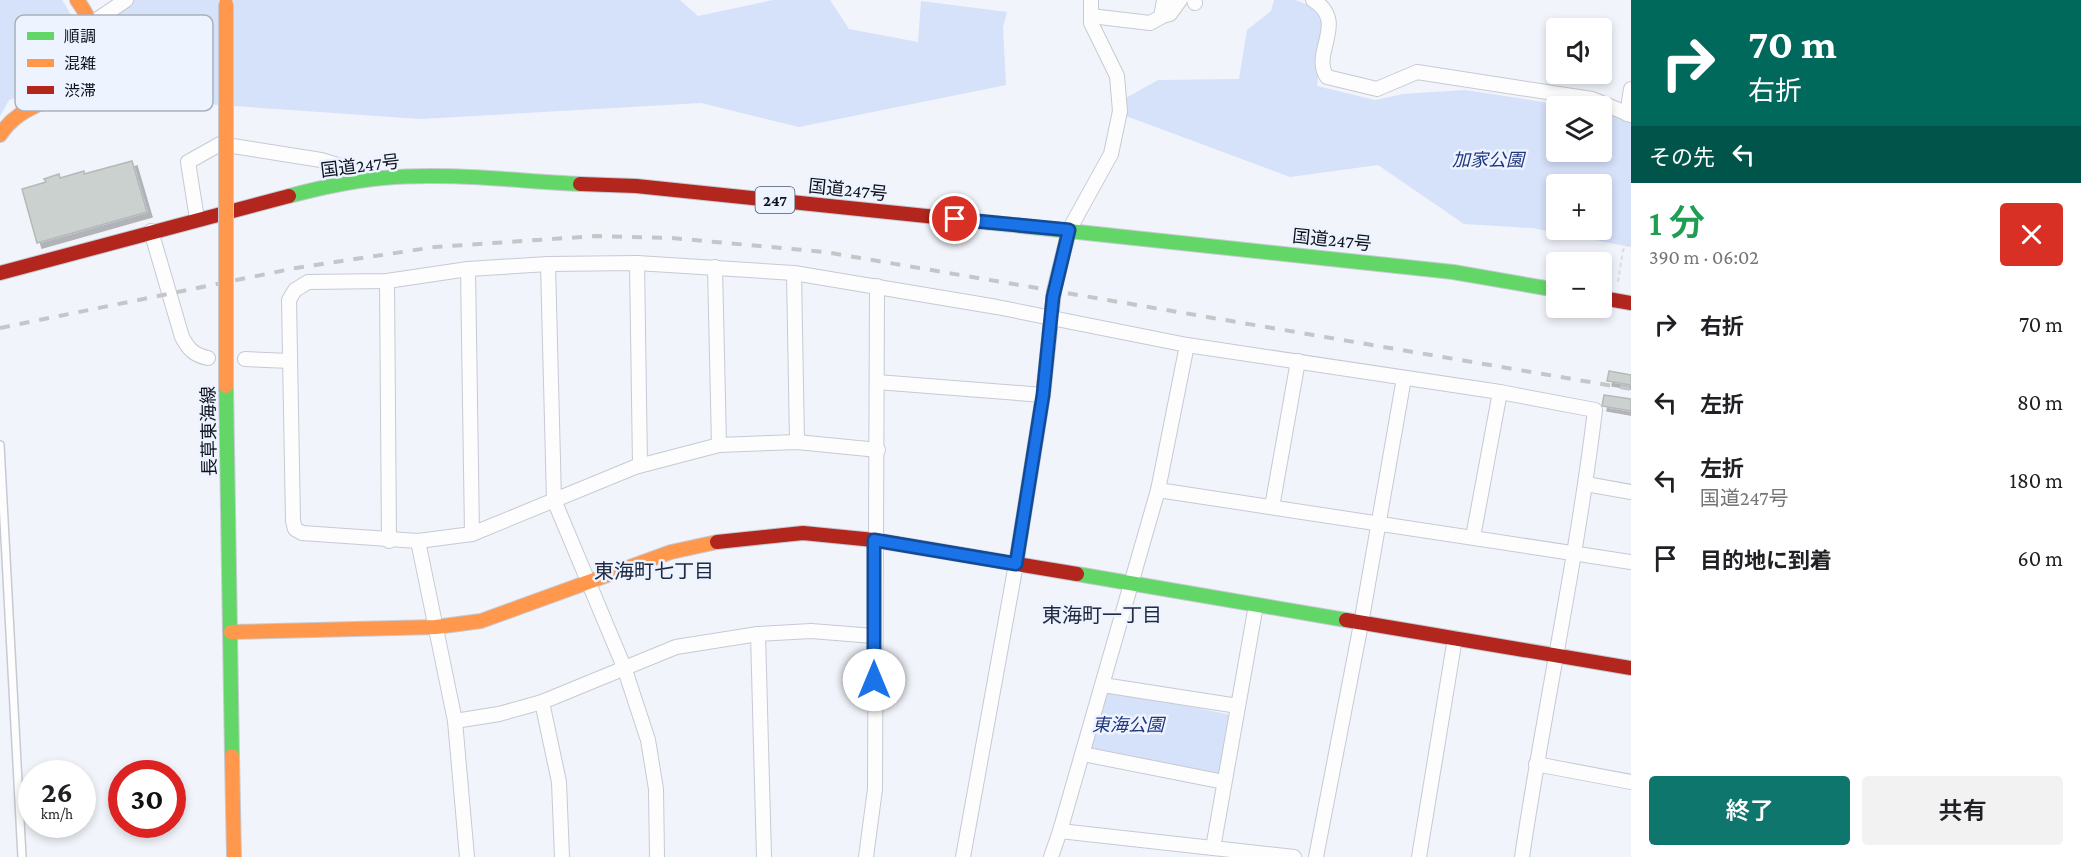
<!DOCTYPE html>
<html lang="ja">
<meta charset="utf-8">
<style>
:root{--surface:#fff;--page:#f2f2f2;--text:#202124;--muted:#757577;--accent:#0f766e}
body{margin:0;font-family:"Crimson Pro","Noto Sans JP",serif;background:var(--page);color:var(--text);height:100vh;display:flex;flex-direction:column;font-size:22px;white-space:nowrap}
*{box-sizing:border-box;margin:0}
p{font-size:20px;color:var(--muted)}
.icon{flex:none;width:33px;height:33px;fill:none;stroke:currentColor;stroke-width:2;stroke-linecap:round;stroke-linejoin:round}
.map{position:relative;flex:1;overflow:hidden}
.details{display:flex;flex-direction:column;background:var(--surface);width:450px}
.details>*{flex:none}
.banner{background:#00695c;color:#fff;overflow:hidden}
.buttons{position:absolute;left:1546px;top:18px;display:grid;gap:12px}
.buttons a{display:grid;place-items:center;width:66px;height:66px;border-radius:6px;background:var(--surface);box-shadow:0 3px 9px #0003;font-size:30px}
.speed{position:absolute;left:18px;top:760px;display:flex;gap:12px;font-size:30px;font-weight:700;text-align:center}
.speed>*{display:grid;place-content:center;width:78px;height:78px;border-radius:50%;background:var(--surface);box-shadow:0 3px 9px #0003;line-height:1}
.speed small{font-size:15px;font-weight:400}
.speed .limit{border:9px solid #d22;background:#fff;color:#111}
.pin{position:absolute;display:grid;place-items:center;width:51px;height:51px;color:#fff;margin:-26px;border:3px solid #fff;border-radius:50%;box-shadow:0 2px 6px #0007}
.me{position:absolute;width:66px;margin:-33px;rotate:0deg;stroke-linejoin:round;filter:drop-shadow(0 0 4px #0008)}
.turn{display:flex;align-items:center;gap:21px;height:126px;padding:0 18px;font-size:27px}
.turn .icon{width:78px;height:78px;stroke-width:2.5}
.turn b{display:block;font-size:42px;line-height:51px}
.then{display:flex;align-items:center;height:57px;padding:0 18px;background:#0003;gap:12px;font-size:22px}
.round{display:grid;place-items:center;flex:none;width:63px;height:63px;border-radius:6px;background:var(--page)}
.head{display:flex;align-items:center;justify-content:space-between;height:102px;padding:0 18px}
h1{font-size:36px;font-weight:600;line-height:45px;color:#1e9e55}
.action{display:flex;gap:12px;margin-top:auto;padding:12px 18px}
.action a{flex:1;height:69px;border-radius:6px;background:var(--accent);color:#fff;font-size:24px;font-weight:600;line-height:69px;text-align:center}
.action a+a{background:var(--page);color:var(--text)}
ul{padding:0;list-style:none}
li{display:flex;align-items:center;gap:18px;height:78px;padding:0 18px}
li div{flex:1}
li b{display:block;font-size:22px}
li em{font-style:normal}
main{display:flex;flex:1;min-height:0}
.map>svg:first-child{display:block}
</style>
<main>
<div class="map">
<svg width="1631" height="857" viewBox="0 0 1631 857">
<defs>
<filter id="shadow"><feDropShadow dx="5" dy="5" stdDeviation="0" flood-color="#0004"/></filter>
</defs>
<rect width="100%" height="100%" fill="#f1f4fb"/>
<g fill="#d6e1fa" fill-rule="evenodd">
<path d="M0 0H62C79 25 90 58 62 79 48 89 25 94 9 100L0 116Z"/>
<path d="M130 0H680L698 16 773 0H830L849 29 918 42 921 1 1007 12 1003 27 1006 85 799 127 701 103 421 119 162 101V24L110 15Z"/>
<path d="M1274 0H1295L1319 9 1325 22 1317 86 1375 100 1403 94 1465 90 1570 106H1557V152H1602V110L1631 121V247L1532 228 1464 224 1378 165 1290 177 1126 116V98L1158 80 1239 79 1247 30 1271 11ZM1557 184H1602V230H1557Z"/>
<path d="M1101 688 1231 715 1219 775 1090 749Z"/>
</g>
<g fill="#cbd1cf" stroke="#b4bab8" stroke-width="1.5" filter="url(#shadow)">
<path d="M132 161 147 212 37 243 22 189 46 182 44 179 59 174 60 178 84 171V174Z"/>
<path d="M1609 371 1631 375V385L1607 381Z"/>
<path d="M1604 395 1631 399V411L1602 406Z"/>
</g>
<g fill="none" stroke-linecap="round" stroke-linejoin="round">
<defs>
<path id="lane" d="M0 445 22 857"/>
<g id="street">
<path d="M1194 0 1195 3"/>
<path d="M1313 0C1349 22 1310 53 1327 77L1377 89 1417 72 1592 99 1631 115"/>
<path d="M1091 16 1150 23 1161 17 1164 0"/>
<path d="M1162 16 1170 14 1180 0"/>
<path d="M92 23 126 0"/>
<path d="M1627 114 1631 89"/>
<path d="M197 219 188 162 220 144 321 160 371 175"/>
<path d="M151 231 182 337C189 350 194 355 208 358"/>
<path d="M637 263 640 465"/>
<path d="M548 264 554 500 624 667 648 740 656 789 657 857"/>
<path d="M715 267 719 445"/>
<path d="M468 269 472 534"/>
<path d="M794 273 797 442"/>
<path d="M387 281 389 541"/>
<path d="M245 359 290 361"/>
<path d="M877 382 1043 395"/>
<path d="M878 450 797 442 719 445 635 467 472 534 418 541 302 533 295 529 293 521 289 300 295 290 308 282 387 281 468 269 548 264 637 263 794 273 997 307 1187 345 1500 392 1595 410C1577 560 1544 708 1522 857"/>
<path d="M1586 484 1631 492"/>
<path d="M1158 490 1631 562"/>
<path d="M1272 507 1298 361"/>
<path d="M1473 537 1500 392"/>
<path d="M418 541 455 721 467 857"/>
<path d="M758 634 764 857"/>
<path d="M1103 685 1238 706"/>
<path d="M542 702 559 782 562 857"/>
<path d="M455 721 499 714 542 702 676 647 758 634 811 631 874 636"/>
<path d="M1083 754 1224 782"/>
<path d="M1536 764 1631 782"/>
<path d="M1060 831 1294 857"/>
<path d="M1213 848 1256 605"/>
<path d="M866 857 875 789 877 286"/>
<path d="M963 857 1016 564 1043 395 1054 291 1069 230 1111 154 1120 111 1117 76 1091 23V0"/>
<path d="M1051 857 1060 831 1158 490 1187 345"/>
<path d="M1316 857 1361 624 1404 378"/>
<path d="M1419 857 1455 638"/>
</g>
<g id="fast">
<path d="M289 196C319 188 351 181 383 178 448 172 515 181 580 184"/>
<path d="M994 223 1453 272 1557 290"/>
<path d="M226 386 232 756"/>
<path d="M1077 574 1346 620"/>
</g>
<g id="slow">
<path d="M0 135C17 109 40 106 64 91 104 67 102 34 77 0"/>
<path d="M231 632 436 627 481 621 671 552 717 542"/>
<path d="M232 756 234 857"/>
</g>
<g id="jam">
<path d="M580 184 636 186 994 223"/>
<path d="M0 273 289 196"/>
<path d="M1602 298 1631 303"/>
<path d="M717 542 803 533 874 540 1077 574"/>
<path d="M1346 620 1631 668"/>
</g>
</defs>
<use href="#lane" stroke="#c6cad2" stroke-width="10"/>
<use href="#street" stroke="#c6cad2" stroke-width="16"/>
<use href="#fast" stroke="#c6cad2" stroke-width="16"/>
<use href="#slow" stroke="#c6cad2" stroke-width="16"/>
<use href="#jam" stroke="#c6cad2" stroke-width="16"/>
<path stroke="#dcdde0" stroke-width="2" stroke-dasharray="4.5 3" stroke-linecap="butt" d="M1618 282 1623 250 1631 241"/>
<use href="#lane" stroke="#fdfdfe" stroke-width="7"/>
<use href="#street" stroke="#fdfdfe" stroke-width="14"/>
<use href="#fast" stroke="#63d668" stroke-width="14"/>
<use href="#slow" stroke="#ff974d" stroke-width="14"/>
<use href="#jam" stroke="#b3261e" stroke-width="14"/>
<path stroke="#c5c6c8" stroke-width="4" stroke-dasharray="10 10" stroke-linecap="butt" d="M0 328 296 268 435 247 596 236 672 238 825 252 1631 389"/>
<defs>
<path id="slow-bridge" d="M226 4V386"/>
</defs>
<use href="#slow-bridge" stroke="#c6cad2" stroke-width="16" stroke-linecap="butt"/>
<use href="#slow-bridge" stroke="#ff974d" stroke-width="14"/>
</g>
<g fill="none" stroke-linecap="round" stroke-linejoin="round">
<defs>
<path id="route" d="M874 680V540L1016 564 1043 395 1053 297 1069 230 955 219"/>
</defs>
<use href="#route" stroke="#114b97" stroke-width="15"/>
<use href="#route" stroke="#1a73e8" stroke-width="10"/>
</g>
<g text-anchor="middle" stroke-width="5" stroke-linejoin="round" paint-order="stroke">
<rect fill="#edf3ff" stroke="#515661" stroke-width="1.5" x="755.5" y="187" width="39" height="26" rx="4.5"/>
<g font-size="16" font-weight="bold" fill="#0e121d">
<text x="775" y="206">247</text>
</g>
<g font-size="18" font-style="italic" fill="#21377d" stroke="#edf3ff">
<text x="1488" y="166">加家公園</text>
<text x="1128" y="731">東海公園</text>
</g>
<g font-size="18" fill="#0e121d" stroke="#edf3ff">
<text transform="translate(360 166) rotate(-7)" y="6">国道247号</text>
<text transform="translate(848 190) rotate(6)" y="6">国道247号</text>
<text transform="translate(1332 240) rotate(6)" y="6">国道247号</text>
<text transform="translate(209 431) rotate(-91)" y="6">長草東海線</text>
</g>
<g font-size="20" fill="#20293f" stroke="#edf3ff">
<text x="654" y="578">東海町七丁目</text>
<text x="1102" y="622">東海町一丁目</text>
</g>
</g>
<rect x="15" y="15" width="198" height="96" rx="9" fill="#edf3ff" stroke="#aab0bb" stroke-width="1.5"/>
<rect x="27" y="32" width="27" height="8" fill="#63d668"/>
<rect x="27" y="59" width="27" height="8" fill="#ff974d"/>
<rect x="27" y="86" width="27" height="8" fill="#b3261e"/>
<g font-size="16" fill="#0e121d">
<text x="64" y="42">順調</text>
<text x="64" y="69">混雑</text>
<text x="64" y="96">渋滞</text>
</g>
</svg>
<div class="buttons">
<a><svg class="icon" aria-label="sound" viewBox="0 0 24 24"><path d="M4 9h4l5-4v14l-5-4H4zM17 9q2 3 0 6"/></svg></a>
<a><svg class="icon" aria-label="layers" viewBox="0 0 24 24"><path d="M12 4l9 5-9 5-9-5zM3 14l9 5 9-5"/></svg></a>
<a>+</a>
<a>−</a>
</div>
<div class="speed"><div>26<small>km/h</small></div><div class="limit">30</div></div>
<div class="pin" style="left:955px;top:219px;background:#d93025"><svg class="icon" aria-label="arrive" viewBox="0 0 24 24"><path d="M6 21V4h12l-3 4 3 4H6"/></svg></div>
<svg class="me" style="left:874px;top:680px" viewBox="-20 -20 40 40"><circle r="19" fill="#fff"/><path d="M0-13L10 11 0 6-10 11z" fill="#1a73e8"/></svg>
</div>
<section class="details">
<div class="banner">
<div class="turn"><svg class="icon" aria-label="right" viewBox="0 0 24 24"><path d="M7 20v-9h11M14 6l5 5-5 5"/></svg><div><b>70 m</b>右折</div></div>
<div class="then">その先<svg class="icon" aria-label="left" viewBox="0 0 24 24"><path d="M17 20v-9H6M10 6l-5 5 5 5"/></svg></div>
</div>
<div class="head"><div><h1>1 分</h1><p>390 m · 06:02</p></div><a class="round" style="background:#d93025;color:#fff"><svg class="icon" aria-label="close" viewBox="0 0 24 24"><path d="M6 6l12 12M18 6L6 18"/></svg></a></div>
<ul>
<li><svg class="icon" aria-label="right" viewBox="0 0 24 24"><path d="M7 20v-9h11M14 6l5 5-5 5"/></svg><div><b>右折</b></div><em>70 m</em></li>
<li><svg class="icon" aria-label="left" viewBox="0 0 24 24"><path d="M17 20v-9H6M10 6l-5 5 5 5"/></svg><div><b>左折</b></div><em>80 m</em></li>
<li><svg class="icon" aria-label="left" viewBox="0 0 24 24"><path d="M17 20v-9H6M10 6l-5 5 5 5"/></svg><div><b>左折</b><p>国道247号</p></div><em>180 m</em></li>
<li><svg class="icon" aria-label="arrive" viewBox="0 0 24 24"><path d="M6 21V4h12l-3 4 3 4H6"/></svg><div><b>目的地に到着</b></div><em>60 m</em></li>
</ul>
<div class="action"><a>終了</a><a>共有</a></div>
</section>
</main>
